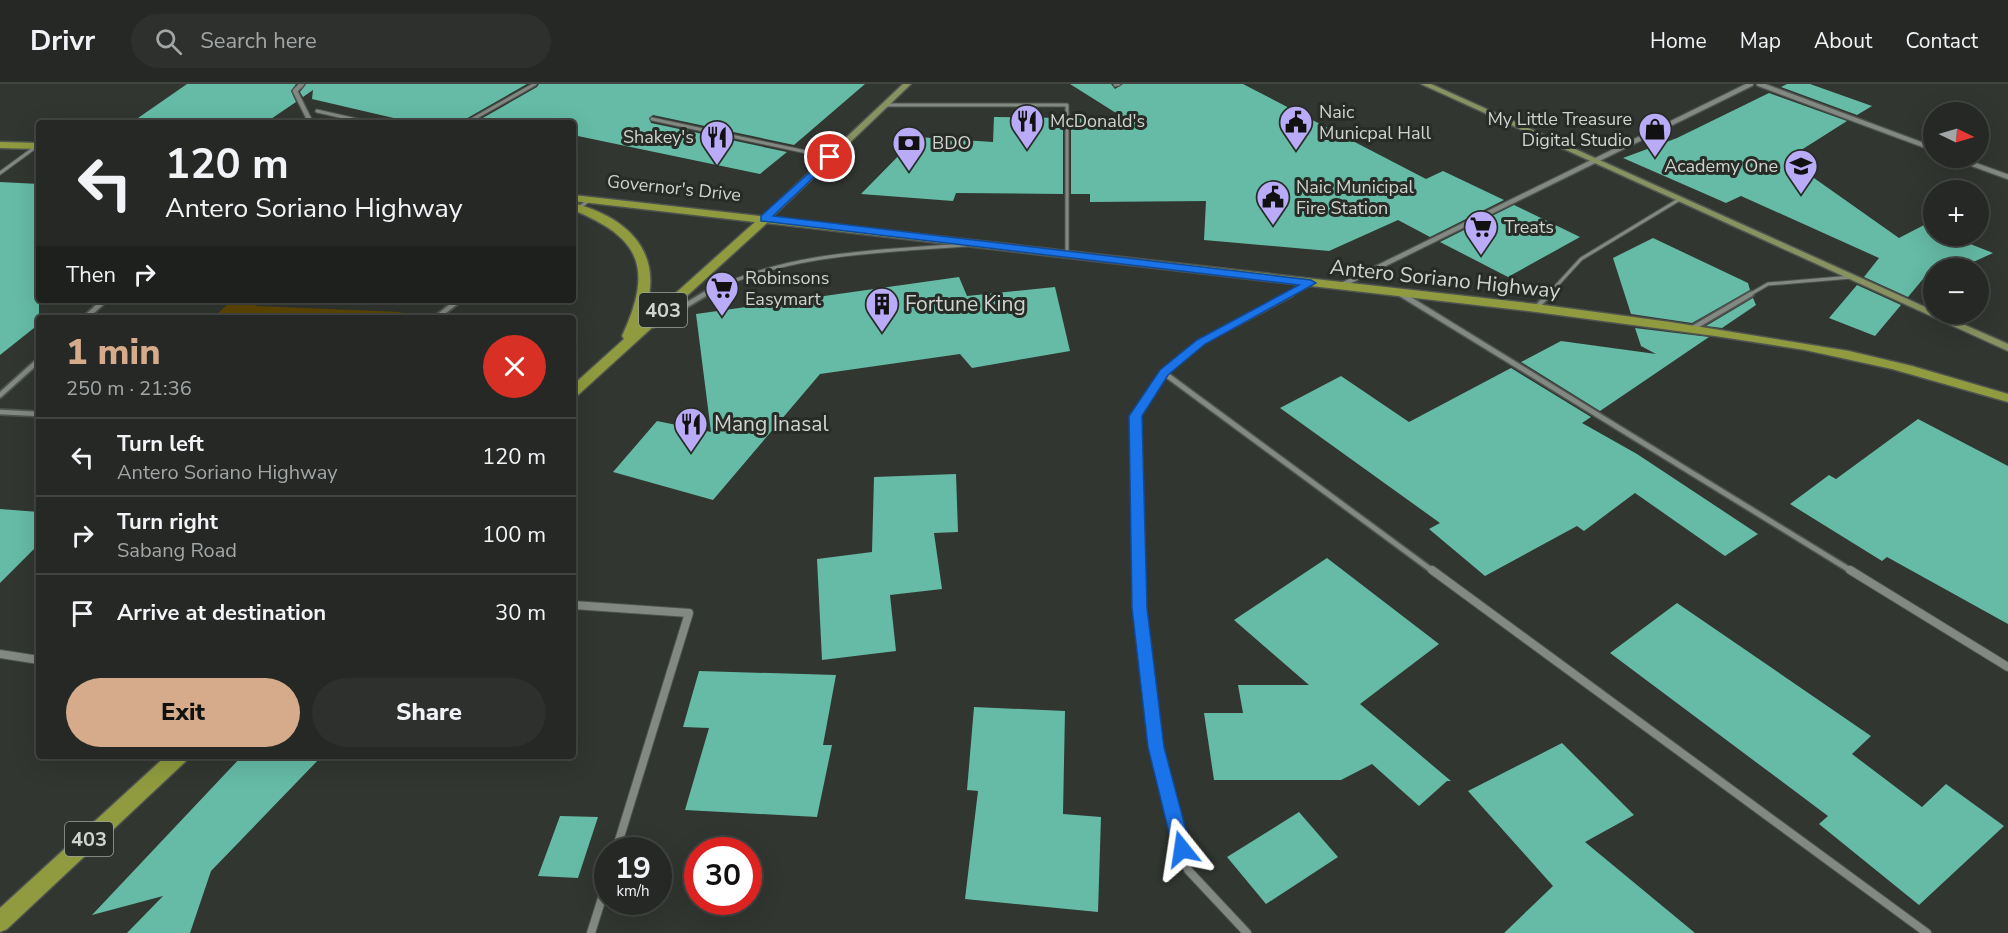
<!DOCTYPE html>
<meta charset="utf-8">
<style>
:root{--surface:#252825;--page:#2d302d;--text:#f1f3f6;--muted:#a3a6a7;--line:#424442;--accent:#d6ab8b}
body{margin:0;font-family:"Nunito Sans",sans-serif;background:var(--page);color:var(--text);height:100vh;display:flex;flex-direction:column;font-size:22px;white-space:nowrap}
*{box-sizing:border-box;margin:0}
p{font-size:20px;color:var(--muted)}
.icon{flex:none;width:33px;height:33px;fill:none;stroke:currentColor;stroke-width:2;stroke-linecap:round;stroke-linejoin:round}
.map{position:relative;flex:1;overflow:hidden}
.sheet{position:absolute;left:36px;top:231px;width:540px;height:444px;display:flex;flex-direction:column;background:var(--surface);border-radius:6px;box-shadow:0 6px 24px #0002,0 0 0 2px var(--line)}
.sheet>*{flex:none}
.top-card{position:absolute;left:36px;top:36px;width:540px;height:183px;border-radius:6px;box-shadow:0 6px 24px #0002,0 0 0 2px var(--line);background:#252825;color:var(--text);overflow:hidden}
.needle{width:39px;rotate:95deg}
.buttons{position:absolute;left:1923px;top:18px;display:grid;gap:12px}
.buttons a{display:grid;place-items:center;width:66px;height:66px;border-radius:50%;background:var(--surface);box-shadow:0 6px 24px #0002,0 0 0 2px var(--line);font-size:30px}
.speed{position:absolute;left:594px;top:753px;display:flex;gap:12px;font-size:30px;font-weight:700;text-align:center}
.speed>*{display:grid;place-content:center;width:78px;height:78px;border-radius:50%;background:var(--surface);box-shadow:0 6px 24px #0002,0 0 0 2px var(--line);line-height:1}
.speed small{font-size:15px;font-weight:400}
.speed .limit{border:9px solid #d22;background:#fff;color:#111}
.pin{position:absolute;display:grid;place-items:center;width:51px;height:51px;color:#fff;margin:-26px;border:3px solid #fff;border-radius:50%;box-shadow:0 2px 6px #0007}
.me{position:absolute;width:66px;margin:-33px;rotate:345deg;stroke-linejoin:round;filter:drop-shadow(0 0 4px #0008)}
.turn{display:flex;align-items:center;gap:21px;height:126px;padding:0 30px;font-size:27px}
.turn .icon{width:78px;height:78px;stroke-width:2.5}
.turn b{display:block;font-size:42px;line-height:51px}
.then{display:flex;align-items:center;height:57px;padding:0 30px;background:#0003;gap:12px;font-size:22px}
.round{display:grid;place-items:center;flex:none;width:63px;height:63px;border-radius:32px;background:var(--page)}
.head{display:flex;align-items:center;justify-content:space-between;height:102px;padding:0 30px}
h1{font-size:36px;font-weight:800;line-height:45px;color:var(--accent)}
.primary-button{display:flex;gap:12px;margin-top:auto;padding:12px 30px}
.primary-button a{flex:1;height:69px;border-radius:36px;background:var(--accent);color:#111;font-size:24px;font-weight:800;line-height:69px;text-align:center}
.primary-button a+a{background:var(--page);color:var(--text)}
ul{padding:0;list-style:none}
li{display:flex;align-items:center;gap:18px;height:78px;padding:0 30px;border-top:2px solid var(--line)}
li div{flex:1}
li b{display:block;font-size:22px}
li em{font-style:normal}
header{display:flex;align-items:center;gap:36px;box-sizing:border-box;height:84px;padding:0 30px;background:var(--surface);border-bottom:2px solid var(--line)}
header strong{font-size:28px}
nav{display:flex;gap:33px;margin-inline-start:auto;font-size:21px}
.search{width:420px;height:54px;background:var(--page);display:flex;align-items:center;gap:15px;box-sizing:border-box;padding:0 21px;border-radius:33px;color:var(--muted);font-size:22px}
.map>svg:first-child{display:block}
</style>
<header>
<strong>Drivr</strong>
<div class="search"><svg class="icon" aria-label="search" viewBox="0 0 24 24"><circle cx="10" cy="10" r="6"/><path d="M15 15l6 6"/></svg>Search here</div>
<nav><a>Home</a><a>Map</a><a>About</a><a>Contact</a></nav>
</header>
<div class="map">
<svg width="2008" height="849" viewBox="0 0 2008 849">
<rect width="100%" height="100%" fill="#313631"/>
<path fill="#604800" d="M232 216H260L256 222 401 228 397 234H213Z"/>
<g fill="#65bba5">
<path d="M187 0H296L291 7 296 18 265 39H196L138 34Z"/>
<path d="M306 0H527L464 36 462 39H415L312 15 313 6 303 13 300 8Z"/>
<path d="M539 0H865L794 61 653 31 649 34 651 39 787 68 760 90 573 51V39H474L537 3Z"/>
<path d="M1070 0H1111L1115 5 1123 0H1243L1426 95 1443 87 1504 116 1430 153 1398 136 1329 167 1204 156 1206 117 1090 118V110H1071V34H1124Z"/>
<path d="M1787 0H1810L1872 22 1857 31 1781 3Z"/>
<path d="M1769 9 1847 37 1787 75 1899 154 1924 141 1934 144V152H1950L1993 169 1960 184H1934V192L1928 189 1908 213 1864 193 1879 174 1741 112 1726 119 1623 74 1677 54Z"/>
<path d="M994 33 1063 34V110L956 109 953 117 861 110 917 53 993 58Z"/>
<path d="M0 98 39 100V240L0 271Z"/>
<path d="M1514 121 1580 153 1508 193 1440 158Z"/>
<path d="M1653 154 1748 199 1750 206 1692 239 1631 230 1613 174Z"/>
<path d="M959 193 967 212 1055 203 1070 267 972 284 960 270 820 290 713 416 613 388 657 337 711 348 696 230Z"/>
<path d="M1857 201 1901 221 1875 252 1829 234Z"/>
<path d="M1753 214 1756 221 1722 244 1706 242Z"/>
<path d="M1635 244 1709 253 1600 327 1521 278 1561 257 1656 270 1641 262Z"/>
<path d="M1511 284 1591 333 1582 339 1637 370 1758 450 1725 472 1635 409 1584 447 1577 442 1485 492 1429 445 1440 439 1280 324 1341 292 1409 338Z"/>
<path d="M1918 335 2008 382V540L1887 473 1882 477 1790 420 1829 391 1836 395Z"/>
<path d="M956 390 958 448 934 449 942 505 890 511 896 567 822 576 817 475 872 468 874 393Z"/>
<path d="M0 425 39 428V460L0 499Z"/>
<path d="M1327 474 1439 560 1360 620 1451 697H1447L1419 722 1372 680 1341 696H1214L1204 629H1243L1238 601H1309L1234 536Z"/>
<path d="M1677 519 1871 652 1852 670 1922 723 1946 700 2004 742 1919 821 1819 740 1828 732 1610 569Z"/>
<path d="M699 587 836 591 823 661H832L817 733 685 726 709 644 683 643Z"/>
<path d="M974 623 1065 627 1063 730 1101 733 1098 828 965 815 978 707 967 706Z"/>
<path d="M1562 659 1634 731 1585 758 1695 849H1504L1553 802 1468 707Z"/>
<path d="M242 672H322L211 787 190 849H127L163 812 92 831Z"/>
<path d="M1299 728 1338 773 1266 820 1227 773Z"/>
<path d="M560 732 598 733 578 794 538 792Z"/>
</g>
<g fill="none" stroke-linecap="round" stroke-linejoin="round">
<defs>
<g id="lane-far1">
<path d="M1115 1 1119 0"/>
<path d="M885 21H1067V170"/>
<path d="M317 27 370 39"/>
<path d="M652 35 830 73"/>
<path d="M466 39 535 0"/>
<path d="M0 89 37 62"/>
<path d="M573 129 589 116"/>
<path d="M702 211C783 169 877 167 966 161"/>
<path d="M1548 211 1581 175 1680 115"/>
<path d="M1749 211 1768 200 1852 193"/>
</g>
<g id="lane">
<path d="M1536 224 1549 210"/>
<path d="M85 234 105 216"/>
<path d="M436 234 459 216"/>
<path d="M653 241 705 210"/>
<path d="M1693 244 1751 210"/>
<path d="M0 311 39 276"/>
<path d="M0 328 39 330"/>
</g>
<g id="street-far2">
<path d="M302 0 295 7 311 39"/>
<path d="M1759 0 1934 65"/>
<path d="M1956 74 2008 93"/>
<path d="M1342 201 1751 0"/>
<path d="M1401 210 1403 211"/>
<path d="M1288 211 1311 199"/>
</g>
<g id="street-far1">
<path d="M1401 210 1853 488"/>
<path d="M1164 289 1434 488"/>
<path d="M1139 488 1136 331 1164 289 1201 258 1291 210"/>
</g>
<g id="street">
<path d="M1139 486 1140 524 1156 663 1188 786 1247 849"/>
<path d="M1432 486 1927 849"/>
<path d="M1850 486 2008 583"/>
<path d="M573 521 689 529 616 766"/>
<path d="M0 570 39 576"/>
<path d="M591 849 608 795"/>
</g>
<g id="secondary">
<path d="M903 0H911L768 137H762V133Z"/>
<path d="M1421 0H1431L1934 227V230H1940L2008 260V267Z"/>
</g>
<g id="primary">
<path d="M0 58 39 59V65L0 64Z"/>
<path d="M573 111 1536 220 1670 238 1849 267 1912 282 2008 310V318L1892 285 1805 266 1715 252 1536 228 767 139 578 311 573 312V301L624 255 622 252C653 185 642 154 573 126V119C637 136 669 178 639 242L755 138 573 117Z"/>
<path d="M166 672H188L185 678 7 845 0 848V824Z"/>
</g>
</defs>
<use href="#lane-far1" stroke="#505450" stroke-width="5"/>
<use href="#lane" stroke="#505450" stroke-width="8"/>
<use href="#street-far2" stroke="#505450" stroke-width="7"/>
<use href="#street-far1" stroke="#505450" stroke-width="8"/>
<use href="#street" stroke="#505450" stroke-width="10"/>
<use href="#secondary" stroke="#505450" stroke-width="3"/>
<use href="#primary" stroke="#505450" stroke-width="3"/>
<use href="#lane-far1" stroke="#828882" stroke-width="3"/>
<use href="#lane" stroke="#828882" stroke-width="4.5"/>
<use href="#street-far2" stroke="#828882" stroke-width="4.5"/>
<use href="#street-far1" stroke="#828882" stroke-width="5"/>
<use href="#street" stroke="#828882" stroke-width="8"/>
<use href="#secondary" fill="#889160" fill-rule="evenodd"/>
<use href="#primary" fill="#8f9b3e" fill-rule="evenodd"/>
</g>
<path fill="#1a73e8" stroke="#114b97" stroke-width="1.5" d="M830 70 835 73 833 75 773 132 1311 196 1316 199 1205 260 1168 291 1142 332 1147 524 1164 663 1191 765 1189 771 1182 773 1176 771 1173 765 1148 663 1132 524 1129 332 1160 286 1197 256 1299 201 761 137V132Z"/>
<defs>
<symbol id="restaurant-pin" viewBox="-11 -11 22 30"><path d="M0 17L-7.5 6A9.5 9.5 0 1 1 7.5 6Z" fill="#b9abf7" stroke="#272c27"/><path d="M-5-6h1v4h1v-4h1v4h1v-4h1v5L-1.5 .5V6h-2V.5L-5-1ZM5-6V6H3V1.5H1.5Q1.5-4 5-6Z" fill="#111"/></symbol>
<symbol id="civic-pin" viewBox="-11 -11 22 30"><path d="M0 17L-7.5 6A9.5 9.5 0 1 1 7.5 6Z" fill="#b9abf7" stroke="#272c27"/><path d="M-.6-6.5H3V-4.5H.6V-3L4-1V1h2V6H-6V1h2V-1L-.6-3ZM-1.2 2.5V6h2.4V2.5Z" fill="#111"/></symbol>
<symbol id="shop-pin" viewBox="-11 -11 22 30"><path d="M0 17L-7.5 6A9.5 9.5 0 1 1 7.5 6Z" fill="#b9abf7" stroke="#272c27"/><path d="M-5-2.5h2.3a2.7 3.5 0 0 1 5.4 0H5L5.5 6h-11ZM-1.5-2.5h3a1.5 2.3 0 0 0-3 0Z" fill="#111"/></symbol>
<symbol id="bank-pin" viewBox="-11 -11 22 30"><path d="M0 17L-7.5 6A9.5 9.5 0 1 1 7.5 6Z" fill="#b9abf7" stroke="#272c27"/><path d="M-6-4H6V4H-6ZM0-2.3a2.3 2.3 0 1 0 0 4.6a2.3 2.3 0 1 0 0-4.6Z" fill="#111"/></symbol>
<symbol id="school-pin" viewBox="-11 -11 22 30"><path d="M0 17L-7.5 6A9.5 9.5 0 1 1 7.5 6Z" fill="#b9abf7" stroke="#272c27"/><path d="M0-5L7-2L0 1L-7-2ZM-4 1L0 2.5L4 1V4Q0 6-4 4Z" fill="#111"/></symbol>
<symbol id="supermarket-pin" viewBox="-11 -11 22 30"><path d="M0 17L-7.5 6A9.5 9.5 0 1 1 7.5 6Z" fill="#b9abf7" stroke="#272c27"/><path d="M-6-5.5h2.5l.6 2H6L4.5 2H-2.5L-4.4-4H-6ZM-1.5 3.2a1.3 1.3 0 1 0 .1 0ZM3 3.2a1.3 1.3 0 1 0 .1 0Z" fill="#111"/></symbol>
<symbol id="building-pin" viewBox="-11 -11 22 30"><path d="M0 17L-7.5 6A9.5 9.5 0 1 1 7.5 6Z" fill="#b9abf7" stroke="#272c27"/><path d="M-4-6H4V6H1V3H-1V6H-4ZM-2.5-4.3h1.7v1.8h-1.7ZM.8-4.3h1.7v1.8H.8ZM-2.5-1h1.7V.8h-1.7ZM.8-1h1.7V.8H.8Z" fill="#111"/></symbol>
</defs>
<g fill-rule="evenodd">
<use href="#restaurant-pin" x="1008" y="18" width="38" height="52"/>
<use href="#civic-pin" x="1277" y="19" width="38" height="52"/>
<use href="#shop-pin" x="1636" y="26" width="38" height="52"/>
<use href="#restaurant-pin" x="698" y="34" width="38" height="52"/>
<use href="#bank-pin" x="890" y="40" width="38" height="52"/>
<use href="#school-pin" x="1782" y="63" width="38" height="52"/>
<use href="#civic-pin" x="1254" y="94" width="38" height="52"/>
<use href="#supermarket-pin" x="1462" y="124" width="38" height="52"/>
<use href="#supermarket-pin" x="703" y="185" width="38" height="52"/>
<use href="#building-pin" x="863" y="201" width="38" height="52"/>
<use href="#restaurant-pin" x="672" y="321" width="38" height="52"/>
</g>
<g text-anchor="middle" stroke-width="6" stroke-linejoin="round" paint-order="stroke">
<g font-size="18" fill="#d0d3d0" stroke="#272c27" text-anchor="start">
<text x="1319" y="34">Naic<tspan x="1319" dy="21">Municpal Hall</tspan></text>
<text x="1632" y="41" text-anchor="end">My Little Treasure<tspan x="1632" dy="21">Digital Studio</tspan></text>
<text x="1050" y="43">McDonald's</text>
<text x="694" y="59" text-anchor="end">Shakey's</text>
<text x="932" y="65">BDO</text>
<text x="1778" y="88" text-anchor="end">Academy One</text>
<text x="1296" y="109">Naic Municipal<tspan x="1296" dy="21">Fire Station</tspan></text>
<text x="1504" y="149">Treats</text>
<text x="745" y="200">Robinsons<tspan x="745" dy="21">Easymart</tspan></text>
</g>
<g font-size="18" fill="#d0d3d0" stroke="#272c27">
<text transform="translate(674 104) rotate(6)" y="6">Governor's Drive</text>
</g>
<g fill="#272c27" stroke="#9da19d" stroke-width="1.5">
<rect x="639" y="209" width="48" height="34" rx="4.5"/>
<rect x="65" y="738" width="48" height="34" rx="4.5"/>
</g>
<g font-size="20" font-weight="bold" fill="#d0d3d0">
<text x="663" y="233">403</text>
<text x="89" y="762">403</text>
</g>
<g font-size="21" fill="#d0d3d0" stroke="#272c27">
<text transform="translate(1445 195) rotate(6)" y="7">Antero Soriano Highway</text>
</g>
<g font-size="21" fill="#d0d3d0" stroke="#272c27" text-anchor="start">
<text x="905" y="227">Fortune King</text>
<text x="714" y="347">Mang Inasal</text>
</g>
</g>
</svg>
<div class="buttons">
<a><svg class="needle" viewBox="-14 -14 28 28"><path d="M0-13l5 13h-10z" fill="#e53935"/><path d="M0 13l5-13h-10z" fill="#a3a6a7"/></svg></a>
<a>+</a>
<a>−</a>
</div>
<div class="speed"><div>19<small>km/h</small></div><div class="limit">30</div></div>
<div class="pin" style="left:830px;top:73px;background:#d93025"><svg class="icon" aria-label="arrive" viewBox="0 0 24 24"><path d="M6 21V4h12l-3 4 3 4H6"/></svg></div>
<svg class="me" style="left:1182px;top:765px" viewBox="-20 -20 40 40"><path d="M0-17L14 15 0 8-14 15z" fill="#1a73e8" stroke="#fff" stroke-width="4"/></svg>
<div class="top-card">
<div class="turn"><svg class="icon" aria-label="left" viewBox="0 0 24 24"><path d="M17 20v-9H6M10 6l-5 5 5 5"/></svg><div><b>120 m</b>Antero Soriano Highway</div></div>
<div class="then">Then<svg class="icon" aria-label="right" viewBox="0 0 24 24"><path d="M7 20v-9h11M14 6l5 5-5 5"/></svg></div>
</div>
<section class="sheet">
<div class="head"><div><h1>1 min</h1><p>250 m · 21:36</p></div><a class="round" style="background:#d93025;color:#fff"><svg class="icon" aria-label="close" viewBox="0 0 24 24"><path d="M6 6l12 12M18 6L6 18"/></svg></a></div>
<ul>
<li><svg class="icon" aria-label="left" viewBox="0 0 24 24"><path d="M17 20v-9H6M10 6l-5 5 5 5"/></svg><div><b>Turn left</b><p>Antero Soriano Highway</p></div><em>120 m</em></li>
<li><svg class="icon" aria-label="right" viewBox="0 0 24 24"><path d="M7 20v-9h11M14 6l5 5-5 5"/></svg><div><b>Turn right</b><p>Sabang Road</p></div><em>100 m</em></li>
<li><svg class="icon" aria-label="arrive" viewBox="0 0 24 24"><path d="M6 21V4h12l-3 4 3 4H6"/></svg><div><b>Arrive at destination</b></div><em>30 m</em></li>
</ul>
<div class="primary-button"><a>Exit</a><a>Share</a></div>
</section>
</div>
